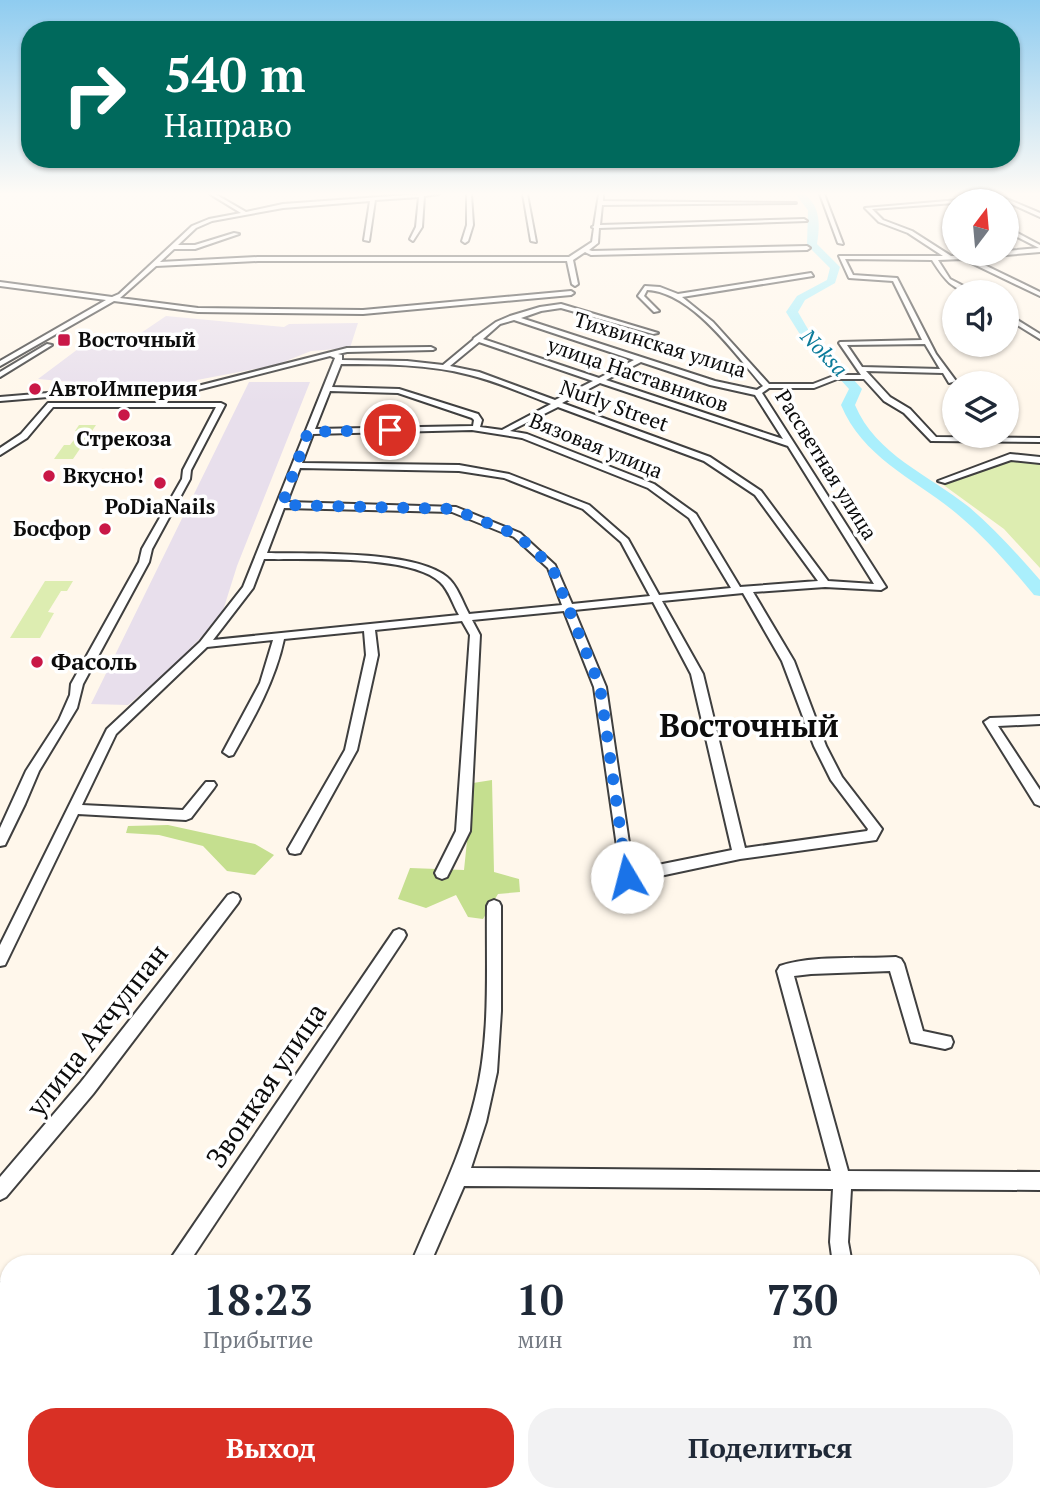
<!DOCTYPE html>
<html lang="ru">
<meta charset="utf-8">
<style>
:root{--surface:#fff;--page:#f2f2f3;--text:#1f2937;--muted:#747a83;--accent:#d93025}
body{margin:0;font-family:"PT Serif",serif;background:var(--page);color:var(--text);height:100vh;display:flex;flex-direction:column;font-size:26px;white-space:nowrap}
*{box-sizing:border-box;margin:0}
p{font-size:23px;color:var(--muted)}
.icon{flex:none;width:38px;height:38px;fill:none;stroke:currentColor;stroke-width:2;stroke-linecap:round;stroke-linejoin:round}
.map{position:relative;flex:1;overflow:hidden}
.side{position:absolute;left:0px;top:1255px;width:1041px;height:247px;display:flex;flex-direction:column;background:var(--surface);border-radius:28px 28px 0 0;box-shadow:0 2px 5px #0004}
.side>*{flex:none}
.guide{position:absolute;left:21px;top:21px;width:999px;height:147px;border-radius:28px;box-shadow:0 2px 5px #0004;background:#00695c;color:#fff;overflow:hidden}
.needle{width:46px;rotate:16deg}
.tools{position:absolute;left:942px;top:189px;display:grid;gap:14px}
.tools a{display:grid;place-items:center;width:77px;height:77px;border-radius:50%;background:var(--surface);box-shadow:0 2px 5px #0004;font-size:35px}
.pin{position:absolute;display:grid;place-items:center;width:60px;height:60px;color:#fff;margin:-30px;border:4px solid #fff;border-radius:50%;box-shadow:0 2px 7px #0007}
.me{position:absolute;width:77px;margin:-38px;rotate:352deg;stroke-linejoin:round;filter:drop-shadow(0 0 5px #0008)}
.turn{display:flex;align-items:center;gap:24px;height:147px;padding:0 28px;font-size:32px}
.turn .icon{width:91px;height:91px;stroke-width:2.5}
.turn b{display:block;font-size:49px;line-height:60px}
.eta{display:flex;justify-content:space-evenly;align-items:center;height:119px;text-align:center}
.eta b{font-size:42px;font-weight:800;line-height:49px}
.button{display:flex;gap:14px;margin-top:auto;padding:14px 28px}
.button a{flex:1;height:80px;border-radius:28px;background:var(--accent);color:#fff;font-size:28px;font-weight:800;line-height:80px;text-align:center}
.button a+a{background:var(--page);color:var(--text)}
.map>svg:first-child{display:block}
</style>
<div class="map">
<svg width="1040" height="1501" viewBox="0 0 1040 1501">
<rect width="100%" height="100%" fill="#fff7eb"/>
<g fill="#e8dfec">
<path d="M166 316 284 327 289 324 358 323 350 348 311 351 276 365 197 380 189 388 126 387 38 379 98 334 118 337 125 333 138 335Z"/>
<path d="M249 382H310L237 566 221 617 166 673 128 705 91 704Z"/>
</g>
<g fill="#ddedb1">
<path d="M79 425H96L73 459H54L64 445H70L80 432 75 431Z"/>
<path d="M1005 457 1040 459V568L1004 529 938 481Z"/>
<path d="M45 581H73L67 591H61L48 612 54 613 40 638H10Z"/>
</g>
<g fill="#c5df8f">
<path d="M492 780 494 872 519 879 520 892 498 894 483 919 468 917 456 895 426 908 398 899 410 868 464 870 473 783Z"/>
<path d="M168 825 255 844 274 855 255 875 227 871 203 846 159 835 126 833 128 826Z"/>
</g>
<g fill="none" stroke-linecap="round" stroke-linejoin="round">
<path fill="#aaeffc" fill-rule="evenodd" d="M795 194H804C821 207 820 224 817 244L840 267 835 283 805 300 798 312 809 331 862 389 855 405C876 455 929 475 969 507 995 529 1018 555 1040 580V596L1034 595C1010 566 985 537 956 513 915 479 863 458 841 405L849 389 801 336 786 312 797 296 827 280 830 268 807 245 808 210Z"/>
<defs>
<g id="minor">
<path d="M210 194H215L246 212 283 204 421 194H439L424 196 422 227 413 241 410 239 416 227 419 197 375 200 369 241 364 240 370 201 283 208 212 221 196 228 178 245H195L234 233 239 234 195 249H174L160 262 258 257H569L592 242 594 228 592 227 594 226 599 194H603V201L796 203 602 205 600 225 804 219 807 221 599 228 598 243 589 250 592 251 807 246 810 248 807 250 591 255 585 252 573 260 578 284 575 286 572 284 567 261H258L156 266 120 298 198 308 363 310 571 291 574 293 571 295 363 314 198 312 114 301 0 366V361L106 300 0 286V282L112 297 119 294 192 226 209 219 241 213Z"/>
<path d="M467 194H471L473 225 468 241 465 243 462 241 467 225Z"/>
<path d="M523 194H527L536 242 531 241Z"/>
<path d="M820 194H824L843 244 838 243Z"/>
<path d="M990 194H995L1040 213V217Z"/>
<path d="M959 200 954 203 872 209 883 220 912 231 951 256 1006 254V251L1039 248 1006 231V227L1008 228 1040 245V252L970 258 1040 292V296L963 259 938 260 950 279 975 292C952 292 943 277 932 260L845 259 853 275 897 278 936 354 956 381 949 383 943 373 866 371 890 397 910 409 936 437 1040 438V442L931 441 904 413 884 401 864 379H837L814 388H769L762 393 886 587 881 590 825 587 753 592 794 661 826 746 842 777 882 829 876 840 740 859 627 883 622 881 594 687 564 611 472 620 480 635 470 831 447 877 442 879 437 877 435 873 456 831 470 635 462 621 375 630 378 655 357 750 300 853 295 854 290 853 288 849 345 750 366 655 364 631 284 639C275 681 254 718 233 755L229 756 223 752 260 683 273 640 207 647 116 734 82 805 183 810 206 782H214L216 785 214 788 191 818 186 820 78 814 5 965 0 966V945L107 729 200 642 243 587 335 358 330 356 178 395H72L0 401V397L72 391H178L347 348 431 347 435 349 433 350 347 352 338 354 342 355V360L407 361 443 365 473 340 474 338 496 322 510 316 540 307 561 304 658 333 653 334 561 308 541 311 521 318 715 381 757 390 763 386C735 354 692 292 647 290L644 296 659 311 654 312 638 296 645 286 660 287 678 294 811 273 813 276 682 297 713 322 769 384H813L836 375H861L839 343 840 342 922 340 893 281 849 278 839 256H943L908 233 879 222 865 208ZM514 320 634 360 599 378 483 339 500 324ZM479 342 593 381 555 400 479 372 450 366ZM925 344 940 369 862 367 847 345ZM641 362 710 385 755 395 783 439 606 380ZM341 364C384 364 428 364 470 375 498 382 525 394 551 404L502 430 480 427 482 420 478 414 399 389 332 387ZM600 383 788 446 874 584 828 581 761 491 710 457 562 403ZM330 391 398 393 472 418 474 420 473 426 315 429ZM558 407 704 461 755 495 818 581 740 587 696 514 654 484 527 434 510 431ZM472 430 522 438 648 488 689 518 731 588 659 595 628 539 589 505 509 474 459 465 302 463 313 434ZM300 468 459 471 504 478 583 509 621 542 650 596 572 604 555 565 520 533 456 507 287 502ZM284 508 452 512 514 537 548 568 562 605 469 614C463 603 457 585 447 577 414 550 310 554 267 553ZM264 559C305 560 410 554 440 582 449 590 453 605 459 615L213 640 253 588ZM743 593 782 661 814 746 831 780 868 829 867 831 745 848 703 674 662 601ZM653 602 691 674 732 850 633 870 606 687 574 610Z"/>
<path d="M1006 313 1040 334V339L1006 318Z"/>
<path d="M47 344 52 345 0 377V372Z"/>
<path d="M48 403H221L225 405 191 470 190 479 152 549 149 562 83 684 77 708 39 771 25 804 5 845 0 846V828L26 771 59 720 70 695 71 684 139 562 142 549 182 479 183 470 216 407H53L27 438 0 455V448L21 434Z"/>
<path d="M1010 454 1040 457V463L1011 460 945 483 938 481Z"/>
<path d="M1040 716V724L998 726 1040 790V806L1035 804 984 722 990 718Z"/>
<path d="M233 893 238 895 240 899 238 903 93 1094 6 1197 0 1200V1177L81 1082 228 895Z"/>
<path d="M494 900 499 902 501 906V1011L497 1072 486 1122 471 1168 831 1171 777 971 780 966C811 955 862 959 896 957L901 959 904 964 923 1031 951 1037 953 1042 951 1047 945 1049 911 1042 890 971 811 974 794 976 848 1171 1040 1172V1190L851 1189 848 1242 852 1264H833L830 1242 833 1189 464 1186 430 1264H411C434 1208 461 1157 475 1099 491 1036 486 970 487 906L489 902Z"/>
<path d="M399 929 404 931 406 935 404 939 188 1264H167L394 931Z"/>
<path d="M0 1283 9 1287V1308L0 1304Z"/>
<path d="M62 1493H86L83 1501H59Z"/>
<path d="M296 1493H327L331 1501H300Z"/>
<rect x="860" y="1493" width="22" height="8"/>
</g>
</defs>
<use href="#minor" stroke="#3f3f3f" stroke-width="4"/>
<use href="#minor" fill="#fff" fill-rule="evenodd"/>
</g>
<linearGradient id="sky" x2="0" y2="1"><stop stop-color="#8fccf0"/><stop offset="0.48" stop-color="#fffbf6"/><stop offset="1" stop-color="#fffbf6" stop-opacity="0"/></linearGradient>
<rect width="1040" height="404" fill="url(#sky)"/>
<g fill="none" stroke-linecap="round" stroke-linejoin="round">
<path stroke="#1a73e8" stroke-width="12" stroke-dasharray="0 21.6" d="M390 430 308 432 282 505 453 509 517 535 552 567 600 687 627 877"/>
</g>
<g fill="#c91847" stroke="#fff" stroke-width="2.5">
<rect x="57" y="333" width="14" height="14" rx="3.5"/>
<circle cx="35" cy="389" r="7"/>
<circle cx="124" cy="415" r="7"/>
<circle cx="49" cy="476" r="7"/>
<circle cx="160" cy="483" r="7"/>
<circle cx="105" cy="529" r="7"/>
<circle cx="37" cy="662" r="7"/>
</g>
<g text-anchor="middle" stroke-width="7" stroke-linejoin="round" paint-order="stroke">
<g font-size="21" font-weight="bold" fill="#0c0c0c" stroke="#fff" text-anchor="start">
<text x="78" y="347">Восточный</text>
<text x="49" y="396">АвтоИмперия</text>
<text x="124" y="446" text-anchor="middle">Стрекоза</text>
<text x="63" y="483">Вкусно!</text>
<text x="160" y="514" text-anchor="middle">PoDiaNails</text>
<text x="91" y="536" text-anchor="end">Босфор</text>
</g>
<g font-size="21" fill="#0c0c0c" stroke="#fff">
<text transform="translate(660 345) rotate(17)" y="7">Тихвинская улица</text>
<text transform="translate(638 375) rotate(19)" y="7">улица Наставников</text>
<text transform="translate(614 406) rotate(20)" y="7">Nurly Street</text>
<text transform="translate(596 446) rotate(22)" y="7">Вязовая улица</text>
<text transform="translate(826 465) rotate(58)" y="7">Рассветная улица</text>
</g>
<g font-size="21" font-style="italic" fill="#0b7b9a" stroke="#fff">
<text transform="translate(824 353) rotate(46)" y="7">Noksa</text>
</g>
<g font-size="24" font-weight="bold" fill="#0c0c0c" stroke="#fff" text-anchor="start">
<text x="51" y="670">Фасоль</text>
</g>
<g font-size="28" fill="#0c0c0c" stroke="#fff">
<text transform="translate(97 1030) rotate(-52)" y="10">улица Акчулпан</text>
<text transform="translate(266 1085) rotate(-56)" y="10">Звонкая улица</text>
</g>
<g font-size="32" font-weight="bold" fill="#0c0c0c" stroke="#fff">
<text x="749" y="737">Восточный</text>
</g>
</g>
</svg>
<div class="tools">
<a><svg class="needle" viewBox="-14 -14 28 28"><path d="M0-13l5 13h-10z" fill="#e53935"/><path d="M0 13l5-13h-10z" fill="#747a83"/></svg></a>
<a><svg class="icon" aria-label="sound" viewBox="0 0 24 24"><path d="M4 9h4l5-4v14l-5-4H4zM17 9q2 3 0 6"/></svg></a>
<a><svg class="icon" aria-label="layers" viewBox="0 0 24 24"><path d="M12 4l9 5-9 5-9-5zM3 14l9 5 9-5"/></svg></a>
</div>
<div class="pin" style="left:390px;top:430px;background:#d93025"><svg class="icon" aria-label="arrive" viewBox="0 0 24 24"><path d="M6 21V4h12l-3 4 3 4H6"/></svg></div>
<svg class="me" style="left:627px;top:877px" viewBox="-20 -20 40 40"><circle r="19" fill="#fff"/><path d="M0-13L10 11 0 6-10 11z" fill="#1a73e8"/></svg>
<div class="guide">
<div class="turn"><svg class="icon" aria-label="right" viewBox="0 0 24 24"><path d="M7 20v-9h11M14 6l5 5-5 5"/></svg><div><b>540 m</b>Направо</div></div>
</div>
<section class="side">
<div class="eta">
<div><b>18:23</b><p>Прибытие</p></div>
<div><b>10</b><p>мин</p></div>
<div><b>730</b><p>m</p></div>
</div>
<div class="button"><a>Выход</a><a>Поделиться</a></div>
</section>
</div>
